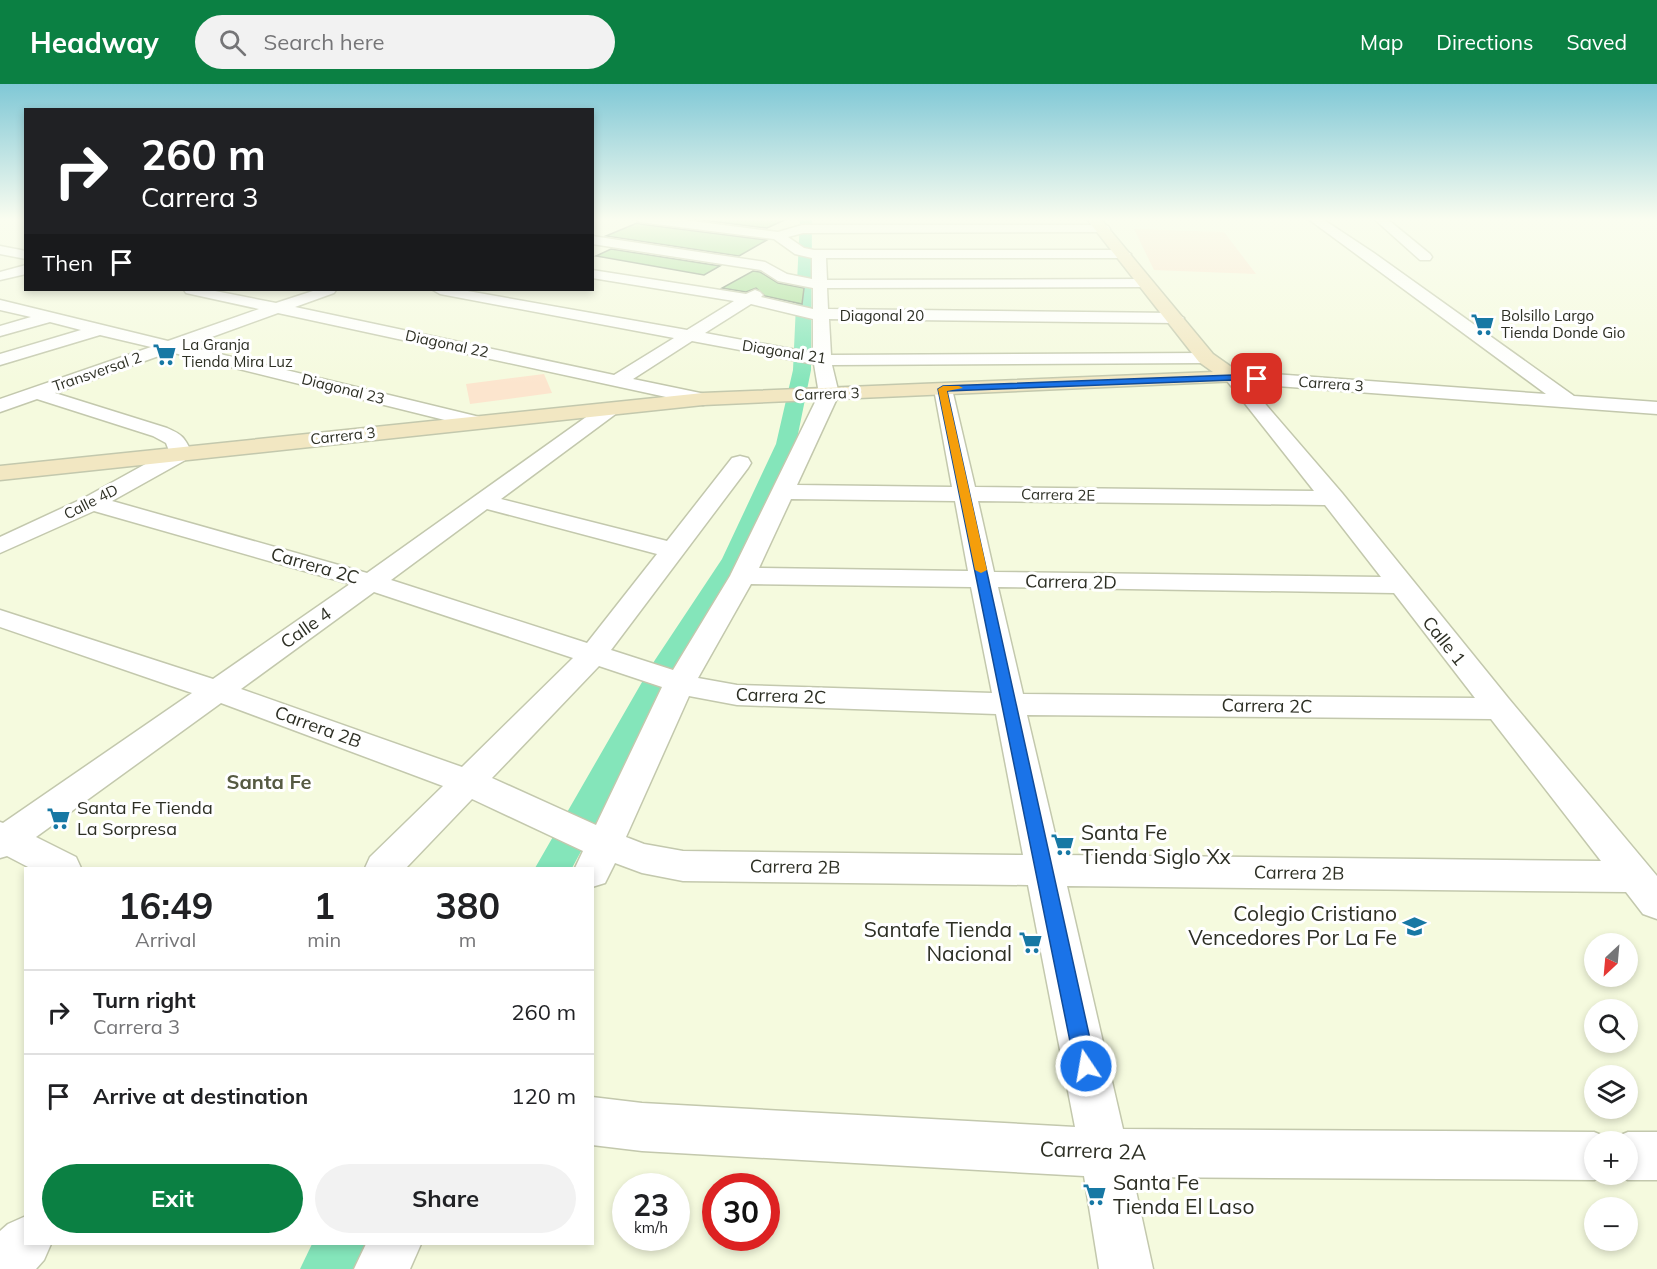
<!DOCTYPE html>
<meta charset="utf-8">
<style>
:root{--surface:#fff;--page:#f2f2f2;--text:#202124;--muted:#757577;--line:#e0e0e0;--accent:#0b8043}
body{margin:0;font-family:Mulish,sans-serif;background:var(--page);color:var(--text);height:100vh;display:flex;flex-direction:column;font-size:22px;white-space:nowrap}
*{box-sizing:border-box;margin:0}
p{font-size:20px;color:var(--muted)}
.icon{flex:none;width:33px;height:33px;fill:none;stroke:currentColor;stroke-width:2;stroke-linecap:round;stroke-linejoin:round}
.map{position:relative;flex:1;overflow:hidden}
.details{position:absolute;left:24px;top:783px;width:570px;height:378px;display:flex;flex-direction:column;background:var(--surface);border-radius:0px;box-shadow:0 3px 9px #0003}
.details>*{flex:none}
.top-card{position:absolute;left:24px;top:24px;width:570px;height:183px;border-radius:0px;box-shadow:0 3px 9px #0003;background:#202124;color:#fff;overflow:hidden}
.needle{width:39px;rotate:206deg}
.fabs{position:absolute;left:1584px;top:849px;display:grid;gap:12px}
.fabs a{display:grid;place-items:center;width:54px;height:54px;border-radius:50%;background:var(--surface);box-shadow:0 3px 9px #0003;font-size:30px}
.speed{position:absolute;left:612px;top:1089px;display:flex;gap:12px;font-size:30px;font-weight:700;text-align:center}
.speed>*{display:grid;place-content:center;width:78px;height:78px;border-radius:50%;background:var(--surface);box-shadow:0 3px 9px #0003;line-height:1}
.speed small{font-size:15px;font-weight:400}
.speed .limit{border:9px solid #d22;background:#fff;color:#111}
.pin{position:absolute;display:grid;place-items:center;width:51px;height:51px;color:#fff;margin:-26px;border-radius:12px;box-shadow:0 3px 9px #0006}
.me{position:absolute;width:66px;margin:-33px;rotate:348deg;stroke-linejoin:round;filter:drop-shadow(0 0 4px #0008)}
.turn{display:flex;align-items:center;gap:21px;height:126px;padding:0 18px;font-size:27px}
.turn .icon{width:78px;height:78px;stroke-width:2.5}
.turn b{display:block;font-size:42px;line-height:51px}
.then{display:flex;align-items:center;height:57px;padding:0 18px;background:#0003;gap:12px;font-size:22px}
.eta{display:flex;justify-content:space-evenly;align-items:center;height:102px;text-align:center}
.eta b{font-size:36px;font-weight:700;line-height:42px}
.cta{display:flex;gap:12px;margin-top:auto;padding:12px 18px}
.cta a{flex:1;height:69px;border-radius:36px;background:var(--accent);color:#fff;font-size:24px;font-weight:700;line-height:69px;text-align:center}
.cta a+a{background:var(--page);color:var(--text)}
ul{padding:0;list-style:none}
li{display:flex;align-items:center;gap:18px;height:84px;padding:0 18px;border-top:2px solid var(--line)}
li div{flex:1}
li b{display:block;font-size:22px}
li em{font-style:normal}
header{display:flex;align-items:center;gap:36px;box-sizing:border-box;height:84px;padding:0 30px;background:var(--accent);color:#fff}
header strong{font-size:28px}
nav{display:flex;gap:33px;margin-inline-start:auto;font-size:21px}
.search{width:420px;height:54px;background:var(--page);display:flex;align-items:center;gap:15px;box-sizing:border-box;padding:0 21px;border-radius:33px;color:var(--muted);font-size:22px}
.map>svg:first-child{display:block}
</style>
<header>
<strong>Headway</strong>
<div class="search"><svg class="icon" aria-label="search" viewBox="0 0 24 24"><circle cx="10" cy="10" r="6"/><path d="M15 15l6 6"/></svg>Search here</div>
<nav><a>Map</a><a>Directions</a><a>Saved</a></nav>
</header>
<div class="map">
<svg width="1657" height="1185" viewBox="0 0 1657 1185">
<rect width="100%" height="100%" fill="#f5fade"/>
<g fill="#fce5ce">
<path d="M1134 145 1224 148 1256 190 1154 186Z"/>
<path d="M544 290 552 309 470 320 466 300Z"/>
</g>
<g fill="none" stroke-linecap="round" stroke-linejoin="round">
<g fill="#84e5ba" fill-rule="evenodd">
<path d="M800 134H812L811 286 796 360 748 475 683 579 572 784H535L653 579 722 475 776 360 793 286Z"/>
<path d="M312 1160H368L357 1185H300Z"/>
</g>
</g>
<g fill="#a4dc96" stroke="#7a8b76" stroke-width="1.5">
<path d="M685 134H789L767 144Z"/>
<path d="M637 139 640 140 767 156 739 172 606 152Z"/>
<path d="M611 165 720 182 704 191 596 172Z"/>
<path d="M753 187 760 188 778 199 804 204 802 220 765 212 756 204 746 208 722 204Z"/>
</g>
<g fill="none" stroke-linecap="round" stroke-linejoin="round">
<defs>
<g id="street">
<path d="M634 134H668L778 148 802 141H1104L1108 142 1110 145 1108 148 803 149 788 153 804 164 814 166H1124L1131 170 1124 174H826L827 196 1145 195 1152 199 1145 203 827 204 828 225 1176 229 1184 234 1176 239 829 235 831 271 1206 269 1212 270 1215 274 1212 278 1206 279 832 281 839 310 797 401 952 403 934 305 936 301H950L952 305 975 403 1314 407 1224 293 1227 289 1233 287 1546 310 1307 134H1321L1374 169 1574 312 1657 318V330L1248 300 1342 409 1509 615 1657 792V835L1643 830 1626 808 1067 802 1123 1045 1594 1048 1611 1055 1628 1048H1657V1096H1628L1614 1090H1628V1058H1594V1090H1608L1594 1096 1133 1093 1153 1185H1099L1084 1092 642 1067 592 1061V1013L642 1019 1075 1043 1028 801 683 797 642 789 615 779 605 799 592 803V784H575L583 767 472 715 406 784H365L370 773 443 702 221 619 36 753 76 773 81 784H30L7 772 0 774V738L3 739 192 609 0 543V526L213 595 350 500 94 427 0 469V453L84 414 169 367 166 359 153 352 37 315 0 328V315L151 263 100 251 0 281V270L81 246 50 238 0 252V242L31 233 0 226V216L168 257 259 225 186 209 184 206H210L276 219 316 206H336L334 209 295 223 614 291 674 254 440 210 433 206H462L687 246 734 217 592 194V186L746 210 755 206 760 208 763 211 761 213 813 225V204L778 197 761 186 592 160V152L765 178 787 190 812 195V174L795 170 774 155 640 138ZM751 220 813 235V269L705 249ZM278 229 703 321 710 319 713 315 710 311 633 295 692 257 814 280 819 310 730 492 673 586 611 566 748 384 751 379 748 374 740 372 732 374 667 457 501 415 617 329 620 325 617 321H603L367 489 112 417 189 374 192 369C184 353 183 351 167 344L55 309 170 268 477 344 484 342 487 338 484 334 187 262ZM791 415 955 417 968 487 759 484ZM978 417 1325 421 1381 493 994 488ZM487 425 657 470 587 559 391 496ZM751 500 971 503 992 609 737 601 698 594ZM998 503 1394 509 1475 614 1023 610ZM374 508 573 574 462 683 241 605ZM599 582 662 603 596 741 492 694ZM689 612 737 621 996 630 1023 771 683 767 644 760 626 753ZM1027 631 1491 635 1601 777 1060 771Z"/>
<path d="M1373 134H1386L1430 170 1432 173 1430 176H1420Z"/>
<path d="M0 162 26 167V175L0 170Z"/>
<path d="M26 181V190L0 196V188Z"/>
<path d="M26 1132V1160H51L44 1176 36 1185H0V1147L8 1140Z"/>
<path d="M366 1160H421L410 1185H354Z"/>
</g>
<path id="secondary" d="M1086 134H1100L1213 270 1240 289 1243 293 1240 297 703 321 0 396V382L703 309 1213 288 1199 278Z"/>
</defs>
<use href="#street" stroke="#c3c8ad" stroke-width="3"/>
<use href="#secondary" stroke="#c3c8ad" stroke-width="3"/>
<use href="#street" fill="#fff" fill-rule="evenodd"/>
<use href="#secondary" fill="#f2e7c2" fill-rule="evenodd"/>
</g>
<linearGradient id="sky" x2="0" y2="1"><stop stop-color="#80c8d6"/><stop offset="0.45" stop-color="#fafdf0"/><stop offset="1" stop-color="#fafdf0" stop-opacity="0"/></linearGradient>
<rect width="1657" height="300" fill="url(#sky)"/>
<path fill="#1a73e8" stroke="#114b97" stroke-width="1.5" d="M1233 291 1257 293 1261 295 1257 298 1233 296 947 307 1096 982 1093 989 1086 992 1078 989 1075 982 938 305 943 302Z"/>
<path fill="#f59e0b" d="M943 302H959L963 304 947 307 987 486 981 489 975 486 938 305Z"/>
<defs>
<symbol id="supermarket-bare" viewBox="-9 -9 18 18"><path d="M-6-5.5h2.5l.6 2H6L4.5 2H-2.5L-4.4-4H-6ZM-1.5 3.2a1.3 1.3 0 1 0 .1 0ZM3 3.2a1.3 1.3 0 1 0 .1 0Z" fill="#1778a4" stroke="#fff" stroke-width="2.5" paint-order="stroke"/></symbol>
<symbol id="school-bare" viewBox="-9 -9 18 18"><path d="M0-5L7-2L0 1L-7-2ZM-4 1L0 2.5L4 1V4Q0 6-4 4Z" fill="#1778a4" stroke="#fff" stroke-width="2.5" paint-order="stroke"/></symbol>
</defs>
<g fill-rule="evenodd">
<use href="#supermarket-bare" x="1466" y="224" width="33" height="33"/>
<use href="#supermarket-bare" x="148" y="254" width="33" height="33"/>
<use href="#supermarket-bare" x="42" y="718" width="33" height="33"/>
<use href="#supermarket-bare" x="1046" y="744" width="33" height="33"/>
<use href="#school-bare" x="1398" y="826" width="33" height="33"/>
<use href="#supermarket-bare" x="1014" y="842" width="33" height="33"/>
<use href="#supermarket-bare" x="1078" y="1094" width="33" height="33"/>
</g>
<g text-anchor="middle" stroke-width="6" stroke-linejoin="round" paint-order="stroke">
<g font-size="15" fill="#2d2f24" stroke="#fff">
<text x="882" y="237">Diagonal 20</text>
<text transform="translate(447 260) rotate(12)" y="5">Diagonal 22</text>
<text transform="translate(784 268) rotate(9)" y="5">Diagonal 21</text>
<text transform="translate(97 288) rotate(-19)" y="5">Transversal 2</text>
<text transform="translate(1331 300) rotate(4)" y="5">Carrera 3</text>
<text transform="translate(343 305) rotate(14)" y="5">Diagonal 23</text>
<text transform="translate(827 310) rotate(-2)" y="5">Carrera 3</text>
<text transform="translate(343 352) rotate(-6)" y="5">Carrera 3</text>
<text transform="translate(1058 411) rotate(1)" y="5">Carrera 2E</text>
<text transform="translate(91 418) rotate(-27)" y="5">Calle 4D</text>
</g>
<g font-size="15" fill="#2d2f24" stroke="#fff" text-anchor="start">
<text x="1501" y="237">Bolsillo Largo<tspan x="1501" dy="17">Tienda Donde Gio</tspan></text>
<text x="182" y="266">La Granja<tspan x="182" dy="17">Tienda Mira Luz</tspan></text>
</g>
<g font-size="18" fill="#2d2f24" stroke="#fff">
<text transform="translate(315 482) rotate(16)" y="6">Carrera 2C</text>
<text transform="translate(1071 498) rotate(1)" y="6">Carrera 2D</text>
<text transform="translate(306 544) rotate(-35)" y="6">Calle 4</text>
<text transform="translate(1444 557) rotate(51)" y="6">Calle 1</text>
<text transform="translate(781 612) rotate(2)" y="6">Carrera 2C</text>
<text transform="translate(1267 622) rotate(1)" y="6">Carrera 2C</text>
<text transform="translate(318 643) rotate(20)" y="6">Carrera 2B</text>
<text transform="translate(795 783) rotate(1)" y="6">Carrera 2B</text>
<text transform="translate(1299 789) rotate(1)" y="6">Carrera 2B</text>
</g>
<g font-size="18" fill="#2d2f24" stroke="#fff" text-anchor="start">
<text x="77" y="730">Santa Fe Tienda<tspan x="77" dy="21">La Sorpresa</tspan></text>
</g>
<g font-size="20" font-weight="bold" fill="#565a42" stroke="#fff">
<text x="269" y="705">Santa Fe</text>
</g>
<g font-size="21" fill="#2d2f24" stroke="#fff" text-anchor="start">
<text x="1081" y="756">Santa Fe<tspan x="1081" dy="24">Tienda Siglo Xx</tspan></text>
<text x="1397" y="837" text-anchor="end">Colegio Cristiano<tspan x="1397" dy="24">Vencedores Por La Fe</tspan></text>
<text x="1012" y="853" text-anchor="end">Santafe Tienda<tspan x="1012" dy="24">Nacional</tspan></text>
<text x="1113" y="1106">Santa Fe<tspan x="1113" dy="24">Tienda El Laso</tspan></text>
</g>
<g font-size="21" fill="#2d2f24" stroke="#fff">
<text transform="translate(1093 1067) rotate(2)" y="7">Carrera 2A</text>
</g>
</g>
</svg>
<div class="fabs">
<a><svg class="needle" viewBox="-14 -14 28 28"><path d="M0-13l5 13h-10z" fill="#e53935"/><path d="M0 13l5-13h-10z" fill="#757577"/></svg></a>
<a><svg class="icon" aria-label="search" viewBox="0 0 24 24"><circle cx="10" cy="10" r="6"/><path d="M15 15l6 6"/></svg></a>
<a><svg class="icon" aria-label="layers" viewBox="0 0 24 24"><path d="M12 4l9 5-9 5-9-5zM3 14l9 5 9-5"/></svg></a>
<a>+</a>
<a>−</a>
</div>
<div class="speed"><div>23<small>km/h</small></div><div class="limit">30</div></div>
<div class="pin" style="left:1257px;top:295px;background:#d93025"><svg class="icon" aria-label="arrive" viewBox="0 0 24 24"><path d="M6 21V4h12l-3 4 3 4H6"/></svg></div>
<svg class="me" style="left:1086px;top:982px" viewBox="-20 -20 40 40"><circle r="17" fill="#1a73e8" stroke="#fff" stroke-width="3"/><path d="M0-11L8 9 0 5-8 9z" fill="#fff"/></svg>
<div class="top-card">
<div class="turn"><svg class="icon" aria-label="right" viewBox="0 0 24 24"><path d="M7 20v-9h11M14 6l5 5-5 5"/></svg><div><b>260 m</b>Carrera 3</div></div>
<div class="then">Then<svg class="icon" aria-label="arrive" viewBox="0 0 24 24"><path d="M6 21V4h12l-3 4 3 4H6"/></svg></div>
</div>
<section class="details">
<div class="eta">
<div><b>16:49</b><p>Arrival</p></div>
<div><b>1</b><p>min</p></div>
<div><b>380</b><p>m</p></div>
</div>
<ul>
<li><svg class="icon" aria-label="right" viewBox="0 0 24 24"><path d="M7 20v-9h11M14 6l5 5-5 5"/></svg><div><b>Turn right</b><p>Carrera 3</p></div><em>260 m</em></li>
<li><svg class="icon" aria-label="arrive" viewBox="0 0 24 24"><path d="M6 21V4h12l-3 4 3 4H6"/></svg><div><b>Arrive at destination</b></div><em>120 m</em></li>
</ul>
<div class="cta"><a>Exit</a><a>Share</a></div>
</section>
</div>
